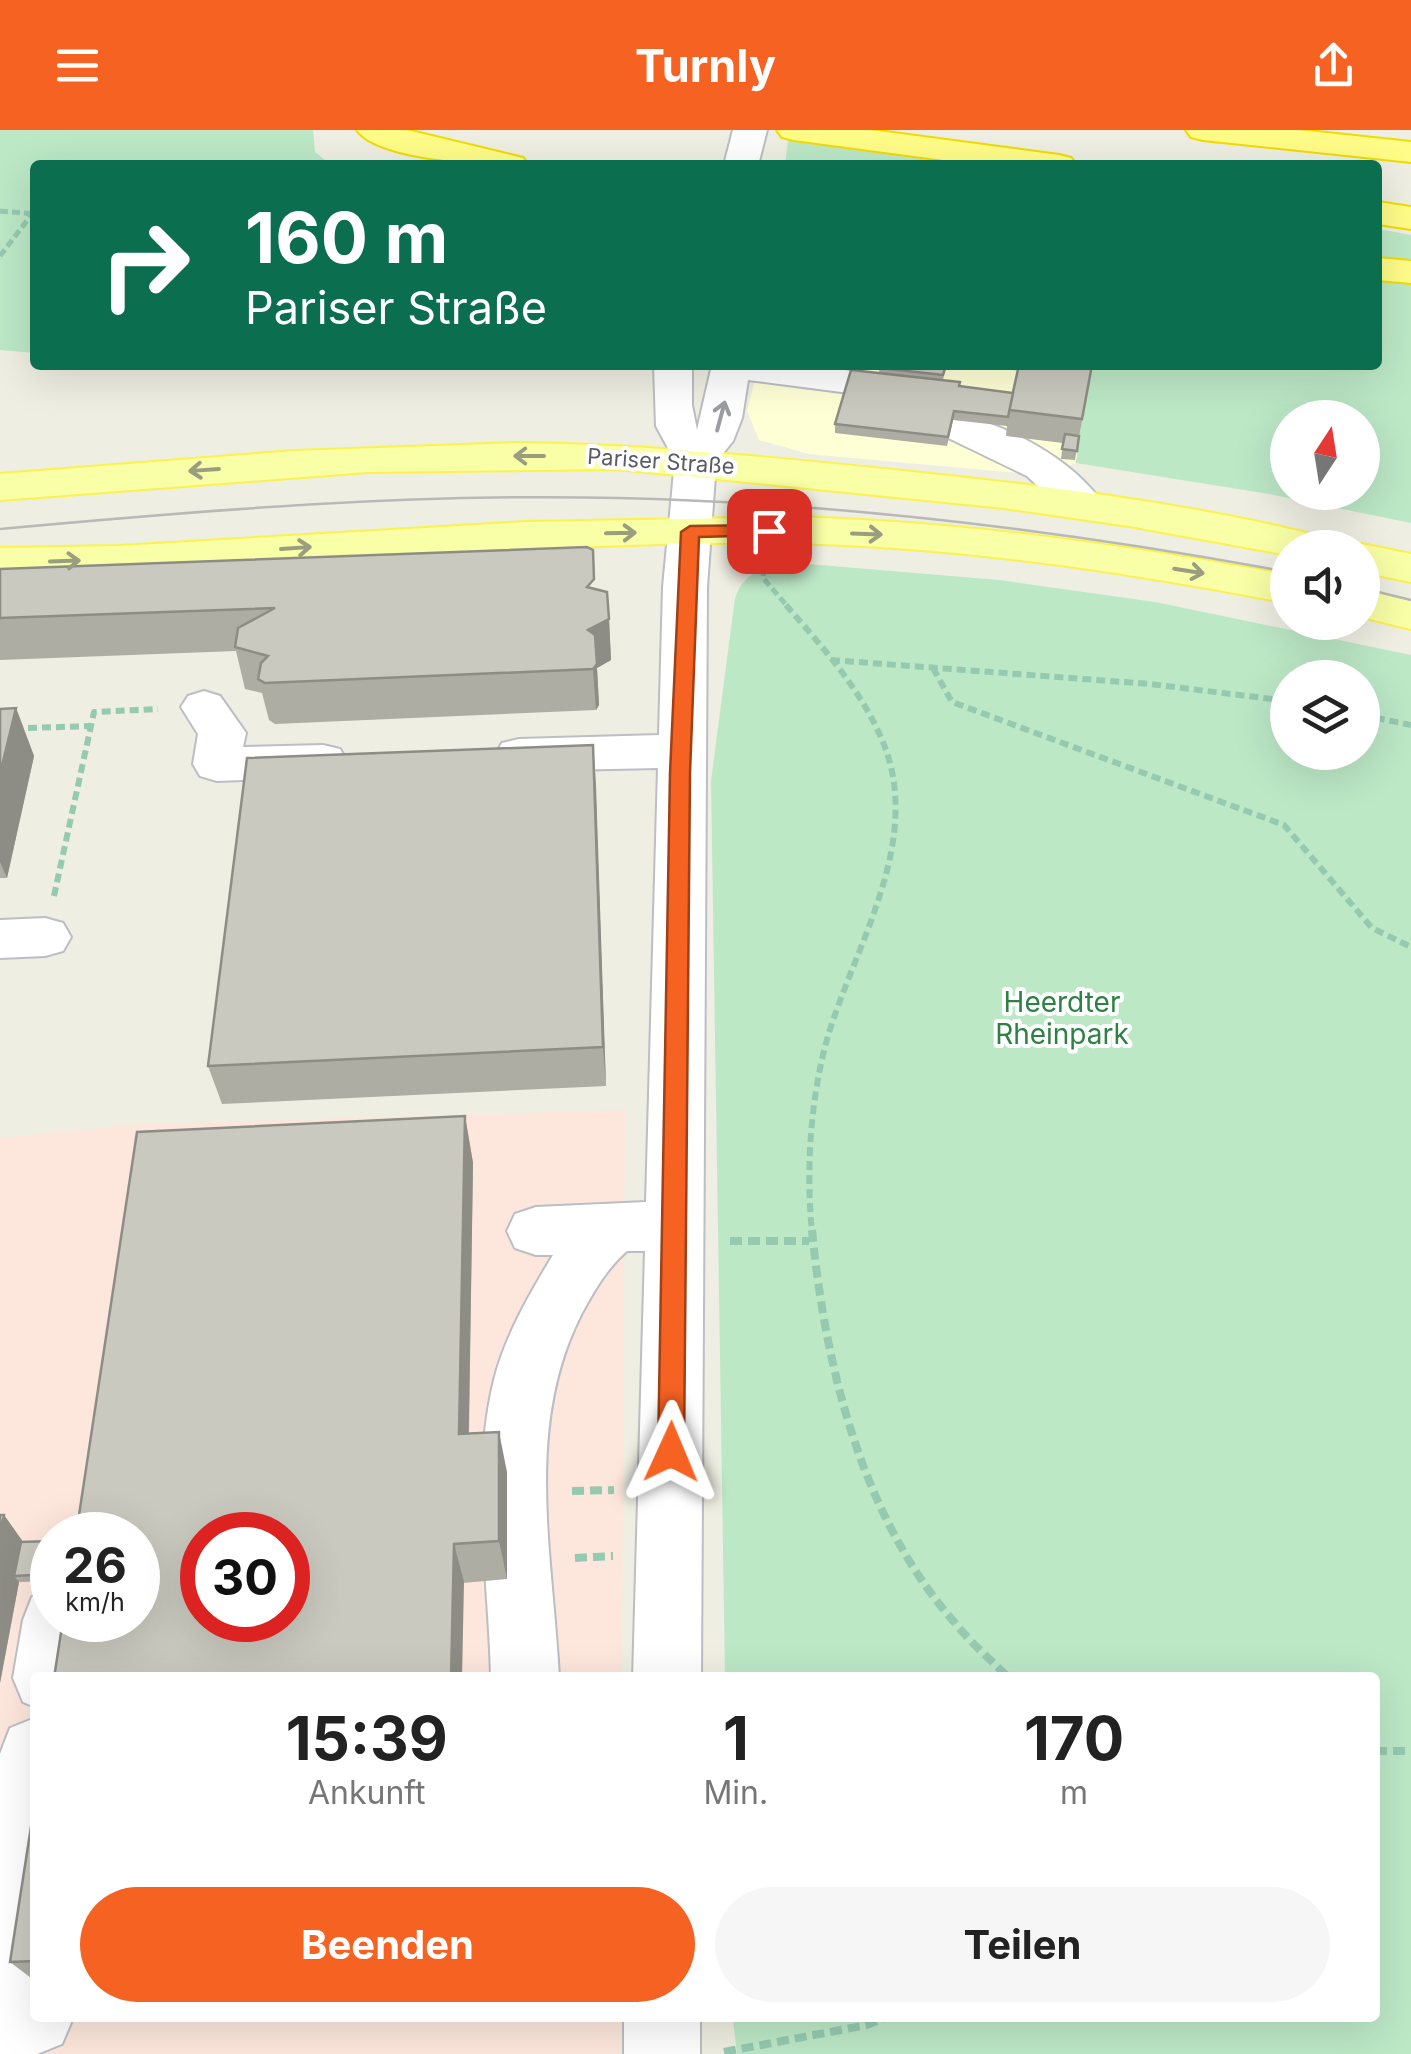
<!DOCTYPE html>
<html lang="de">
<meta charset="utf-8">
<style>
:root{--surface:#fff;--page:#f6f6f6;--text:#222;--muted:#767676;--accent:#f56222}
body{margin:0;font-family:Inter,sans-serif;background:var(--page);color:var(--text);height:100vh;display:flex;flex-direction:column;font-size:38px;white-space:nowrap}
*{box-sizing:border-box;margin:0}
p{font-size:32px;color:var(--muted)}
.icon{flex:none;width:55px;height:55px;fill:none;stroke:currentColor;stroke-width:2;stroke-linecap:round;stroke-linejoin:round}
.map{position:relative;flex:1;overflow:hidden}
.drawer{position:absolute;left:30px;top:1542px;width:1350px;height:350px;display:flex;flex-direction:column;background:var(--surface);border-radius:10px;box-shadow:0 10px 40px #0002}
.drawer>*{flex:none}
.banner{position:absolute;left:30px;top:30px;width:1352px;height:210px;border-radius:10px;box-shadow:0 10px 40px #0002;background:#0b6e4f;color:#fff;overflow:hidden}
.needle{width:65px;rotate:12deg}
.fabs{position:absolute;left:1270px;top:270px;display:grid;gap:20px}
.fabs a{display:grid;place-items:center;width:110px;height:110px;border-radius:50%;background:var(--surface);box-shadow:0 10px 40px #0002;font-size:50px}
.speed{position:absolute;left:30px;top:1382px;display:flex;gap:20px;font-size:50px;font-weight:700;text-align:center}
.speed>*{display:grid;place-content:center;width:130px;height:130px;border-radius:50%;background:var(--surface);box-shadow:0 10px 40px #0002;line-height:1}
.speed small{font-size:25px;font-weight:400}
.speed .limit{border:15px solid #d22;background:#fff;color:#111}
.pin{position:absolute;display:grid;place-items:center;width:85px;height:85px;color:#fff;margin:-42px;border-radius:20px;box-shadow:0 5px 15px #0006}
.me{position:absolute;width:110px;margin:-55px;rotate:1deg;stroke-linejoin:round;filter:drop-shadow(0 0 8px #0008)}
.turn{display:flex;align-items:center;gap:35px;height:210px;padding:0 50px;font-size:45px}
.turn .icon{width:130px;height:130px;stroke-width:2.5}
.turn b{display:block;font-size:70px;line-height:85px}
.eta{display:flex;justify-content:space-evenly;align-items:center;height:170px;text-align:center}
.eta b{font-size:60px;font-weight:700;line-height:70px}
.action{display:flex;gap:20px;margin-top:auto;padding:20px 50px}
.action a{flex:1;height:115px;border-radius:60px;background:var(--accent);color:#fff;font-size:40px;font-weight:700;line-height:115px;text-align:center}
.action a+a{background:var(--page);color:var(--text)}
header{display:flex;justify-content:space-between;align-items:center;height:130px;padding:0 50px;background:var(--accent);color:#fff;font-size:45px;font-weight:700}
.map>svg:first-child{display:block}
</style>
<header><svg class="icon" aria-label="menu" viewBox="0 0 24 24"><path d="M4 6h16M4 12h16M4 18h16"/></svg>Turnly<svg class="icon" aria-label="share" viewBox="0 0 24 24"><path d="M12 15V3M7 8l5-5 5 5M5 13v7h14v-7"/></svg></header>
<div class="map">
<svg width="1411" height="1924" viewBox="0 0 1411 1924">
<rect width="100%" height="100%" fill="#eeeee2"/>
<path fill="#ffffd6" d="M759 235H970L1088 249 1076 333 1039 345 809 324 759 310 747 281Z"/>
<path fill="#fde7dc" fill-rule="evenodd" d="M625 980 622 1547 35 1548V1888H621L620 1924H0V1008L140 994ZM52 1405H138V1490H52ZM202 1405H288V1490H202Z"/>
<g fill="#bce8c6" fill-rule="evenodd">
<path d="M0 0H313L315 22 331 35H35V223L0 220Z"/>
<path d="M788 10 962 35H785Z"/>
<path d="M1378 99 1411 105V393L1269 364 1076 333 1087 249 970 235H1378ZM1288 288H1362V362H1288Z"/>
<path d="M784 432 999 450 1155 472 1411 525V1924H737L733 1888H1375V1548L725 1547 711 651 735 468C743 444 761 438 784 432ZM1288 548H1362V622H1288Z"/>
</g>
<g fill="none" stroke-linecap="round" stroke-linejoin="round">
<defs>
<g id="minor">
<path d="M733 0H767L758 35H724Z"/>
<path d="M654 235H692V275L697 300 712 235H815L863 243 869 251 863 259 849 263 748 250 742 288 733 311 716 332 707 457 701 1548H633L645 1121H627C607 1138 594 1161 582 1183 523 1297 553 1425 559 1548H491C489 1449 470 1347 494 1250 505 1206 530 1163 553 1125H536L515 1118 507 1101 515 1084 536 1077 646 1072 658 638 519 641 502 637 495 625 502 613 519 609 659 605 663 457 675 331 656 296Z"/>
<path d="M952 282C1006 295 1071 327 1103 374L1097 383 1082 387 1067 383 1027 346 938 303 932 294 938 285Z"/>
<path d="M204 561 220 566 246 603 243 617 323 615 340 619 347 631 340 643 323 647 217 651 200 646 193 634 198 604 181 577 188 566Z"/>
<path d="M45 788 63 793 71 807 63 821 45 826 0 828V790Z"/>
<path d="M52 1459V1490H89L81 1548H35V1577L23 1572 13 1548 23 1490 32 1467Z"/>
<path d="M35 1588V1888H73L62 1914 37 1924H0V1624L10 1598Z"/>
<rect x="624" y="1888" width="76" height="36"/>
</g>
<g id="major">
<path d="M515 313C645 314 773 328 903 341 1046 356 1192 373 1331 409L1337 418H1288V425L1129 396 1004 378 617 339 368 342 0 370V344L294 321Z"/>
<path d="M787 387C956 391 1122 414 1288 445V473C1121 441 955 416 785 413 523 410 262 443 0 446V418L119 416 527 392Z"/>
<path d="M1362 414 1411 424V452L1362 442V418H1350Z"/>
<path d="M1362 459 1411 471V499L1362 487Z"/>
</g>
<g id="highway">
<path d="M357 0H407L523 28 528 35C492 35 379 31 357 0Z"/>
<path d="M777 0H871L1059 25 1071 28 1076 35H981L794 10 782 7Z"/>
<path d="M1186 0H1299L1411 12V32L1203 10 1191 7Z"/>
<path d="M1378 72 1411 77V99L1378 94Z"/>
<path d="M1378 128 1411 131V153L1378 150Z"/>
</g>
</defs>
<use href="#minor" stroke="#bcbec4" stroke-width="4"/>
<use href="#major" stroke="#fbf24f" stroke-width="4"/>
<use href="#highway" stroke="#f0dc00" stroke-width="4"/>
<g stroke="#95c9b0" stroke-width="5" stroke-dasharray="8 4" stroke-linecap="butt">
<path d="M0 81 34 84"/>
<path d="M0 126 32 84"/>
<path d="M764 438 763 448 788 477"/>
</g>
<g stroke="#95c9b0" stroke-width="6" stroke-dasharray="9 5" stroke-linecap="butt">
<path d="M786 475C825 520 869 568 888 626 918 723 851 823 826 913 810 973 806 1041 812 1103"/>
<path d="M831 530 1150 554 1288 571"/>
<path d="M933 538 952 572 1284 695 1372 798 1411 817"/>
<path d="M1362 585 1411 595"/>
<path d="M0 599 91 596"/>
<path d="M54 766 94 582 158 579"/>
</g>
<g stroke="#95c9b0" stroke-width="8" stroke-dasharray="12 6" stroke-linecap="butt">
<path d="M812 1100C825 1236 862 1388 955 1493 971 1513 991 1530 1009 1548"/>
<path d="M730 1111H809"/>
<path d="M572 1361 614 1360"/>
<path d="M575 1428 613 1426"/>
<path d="M1375 1621H1411"/>
<path d="M724 1922 867 1895 884 1888"/>
</g>
<use href="#minor" fill="#fff" fill-rule="evenodd"/>
<use href="#major" fill="#f9ffa6" fill-rule="evenodd"/>
<use href="#highway" fill="#fffc88" fill-rule="evenodd"/>
<g stroke="#b8b8b9" stroke-width="2.5">
<path d="M0 399C206 380 413 363 619 368 845 373 1067 401 1288 442"/>
<path d="M1362 458 1411 470"/>
</g>
</g>
<g fill="#adada4">
<path d="M880 235H946L943 250 959 256 1013 263 1092 235 1075 330 1061 329 1063 313 1006 306 1007 296 953 290 947 316 835 303V294L879 243Z"/>
<path d="M0 439 595 459 609 489 611 530 597 538 599 575 596 580 275 594 269 590 262 563 245 559 236 521 0 530Z"/>
<path d="M16 578 34 626 7 748H0V579Z"/>
<path d="M593 615 606 956 222 974 208 936Z"/>
<path d="M465 986 473 1033 469 1304 507 1342V1449L63 1490Z"/>
<path d="M4 1385 23 1412 52 1411V1451L19 1452 0 1553Z"/>
<path d="M35 1671V1851L10 1832Z"/>
</g>
<g fill="#8d8d86">
<path d="M609 489 611 530 597 538 599 575 596 580 593 539 588 500Z"/>
<path d="M16 578 34 626 7 748 0 732V644Z"/>
<path d="M593 615 596 656 606 956 603 917Z"/>
<path d="M465 986 473 1033 468 1344 459 1304Z"/>
<path d="M499 1302 507 1342V1449L499 1411Z"/>
<path d="M4 1385 26 1416 14 1446 19 1452 0 1553V1404Z"/>
<path d="M454 1414 464 1452 462 1548H451Z"/>
</g>
<g fill="#c9c9bf" stroke="#8d8d86" stroke-width="2.5" fill-rule="evenodd">
<path d="M880 235H946L943 245 880 238Z"/>
<path d="M1019 235H1092L1082 289 1009 280Z"/>
<path d="M851 240 960 252 959 256 1013 263 1008 287 954 281 948 307 835 294Z"/>
<path d="M1065 304 1079 306 1077 321 1062 319Z"/>
<path d="M587 417 593 420 594 449 587 457 607 462 609 489 588 500 595 505 597 534 593 539 265 553 258 549 261 533 268 526 235 517 238 498 275 478 0 488V439Z"/>
<path d="M16 578 0 644V579Z"/>
<path d="M593 615 603 917 208 936 247 628Z"/>
<path d="M465 986 459 1304 499 1302V1411L454 1414 451 1548H54L63 1490H138V1405H76L137 1002ZM202 1405H288V1490H202Z"/>
<path d="M0 1385H4L0 1404Z"/>
<path d="M52 1411V1444L14 1446 21 1412Z"/>
<path d="M35 1671V1831L10 1832Z"/>
</g>
<defs><path id="oneway-shaft" d="M-6 0H5M1.5-3L5.5 0L1.5 3" fill="none" stroke-width="1.6" stroke-linecap="round" stroke-linejoin="round" transform="scale(2.5)"/></defs>
<use stroke="#9c9da2" href="#oneway-shaft" transform="translate(721 286) rotate(-75)"/>
<g stroke="#9a9d7e">
<use href="#oneway-shaft" transform="translate(529 326) rotate(180)"/>
<use href="#oneway-shaft" transform="translate(204 340) rotate(176)"/>
<use href="#oneway-shaft" transform="translate(621 403) rotate(-1)"/>
<use href="#oneway-shaft" transform="translate(867 404) rotate(2)"/>
<use href="#oneway-shaft" transform="translate(296 418) rotate(-4)"/>
<use href="#oneway-shaft" transform="translate(65 431) rotate(-2)"/>
<use href="#oneway-shaft" transform="translate(1189 441) rotate(9)"/>
</g>
<path fill="#f56222" stroke="#9f4016" stroke-width="2.5" d="M769 395 778 401 775 405 699 407 690 643 684 1322 680 1330 671 1334 662 1330 658 1322 670 643 681 402 690 396Z"/>
<g text-anchor="middle" stroke-width="8" stroke-linejoin="round" paint-order="stroke">
<g font-size="22" fill="#5a5c64" stroke="#fff">
<text transform="translate(661 331) rotate(4)" y="8">Pariser Straße</text>
</g>
<g font-size="28" fill="#2e8144" stroke="#fff">
<text x="1062" y="882">Heerdter<tspan x="1062" dy="32">Rheinpark</tspan></text>
</g>
</g>
</svg>
<div class="fabs">
<a><svg class="needle" viewBox="-14 -14 28 28"><path d="M0-13l5 13h-10z" fill="#e53935"/><path d="M0 13l5-13h-10z" fill="#767676"/></svg></a>
<a><svg class="icon" aria-label="sound" viewBox="0 0 24 24"><path d="M4 9h4l5-4v14l-5-4H4zM17 9q2 3 0 6"/></svg></a>
<a><svg class="icon" aria-label="layers" viewBox="0 0 24 24"><path d="M12 4l9 5-9 5-9-5zM3 14l9 5 9-5"/></svg></a>
</div>
<div class="speed"><div>26<small>km/h</small></div><div class="limit">30</div></div>
<div class="pin" style="left:769px;top:401px;background:#d93025"><svg class="icon" aria-label="arrive" viewBox="0 0 24 24"><path d="M6 21V4h12l-3 4 3 4H6"/></svg></div>
<svg class="me" style="left:671px;top:1322px" viewBox="-20 -20 40 40"><path d="M0-17L14 15 0 8-14 15z" fill="#f56222" stroke="#fff" stroke-width="4"/></svg>
<div class="banner">
<div class="turn"><svg class="icon" aria-label="right" viewBox="0 0 24 24"><path d="M7 20v-9h11M14 6l5 5-5 5"/></svg><div><b>160 m</b>Pariser Straße</div></div>
</div>
<section class="drawer">
<div class="eta">
<div><b>15:39</b><p>Ankunft</p></div>
<div><b>1</b><p>Min.</p></div>
<div><b>170</b><p>m</p></div>
</div>
<div class="action"><a>Beenden</a><a>Teilen</a></div>
</section>
</div>
